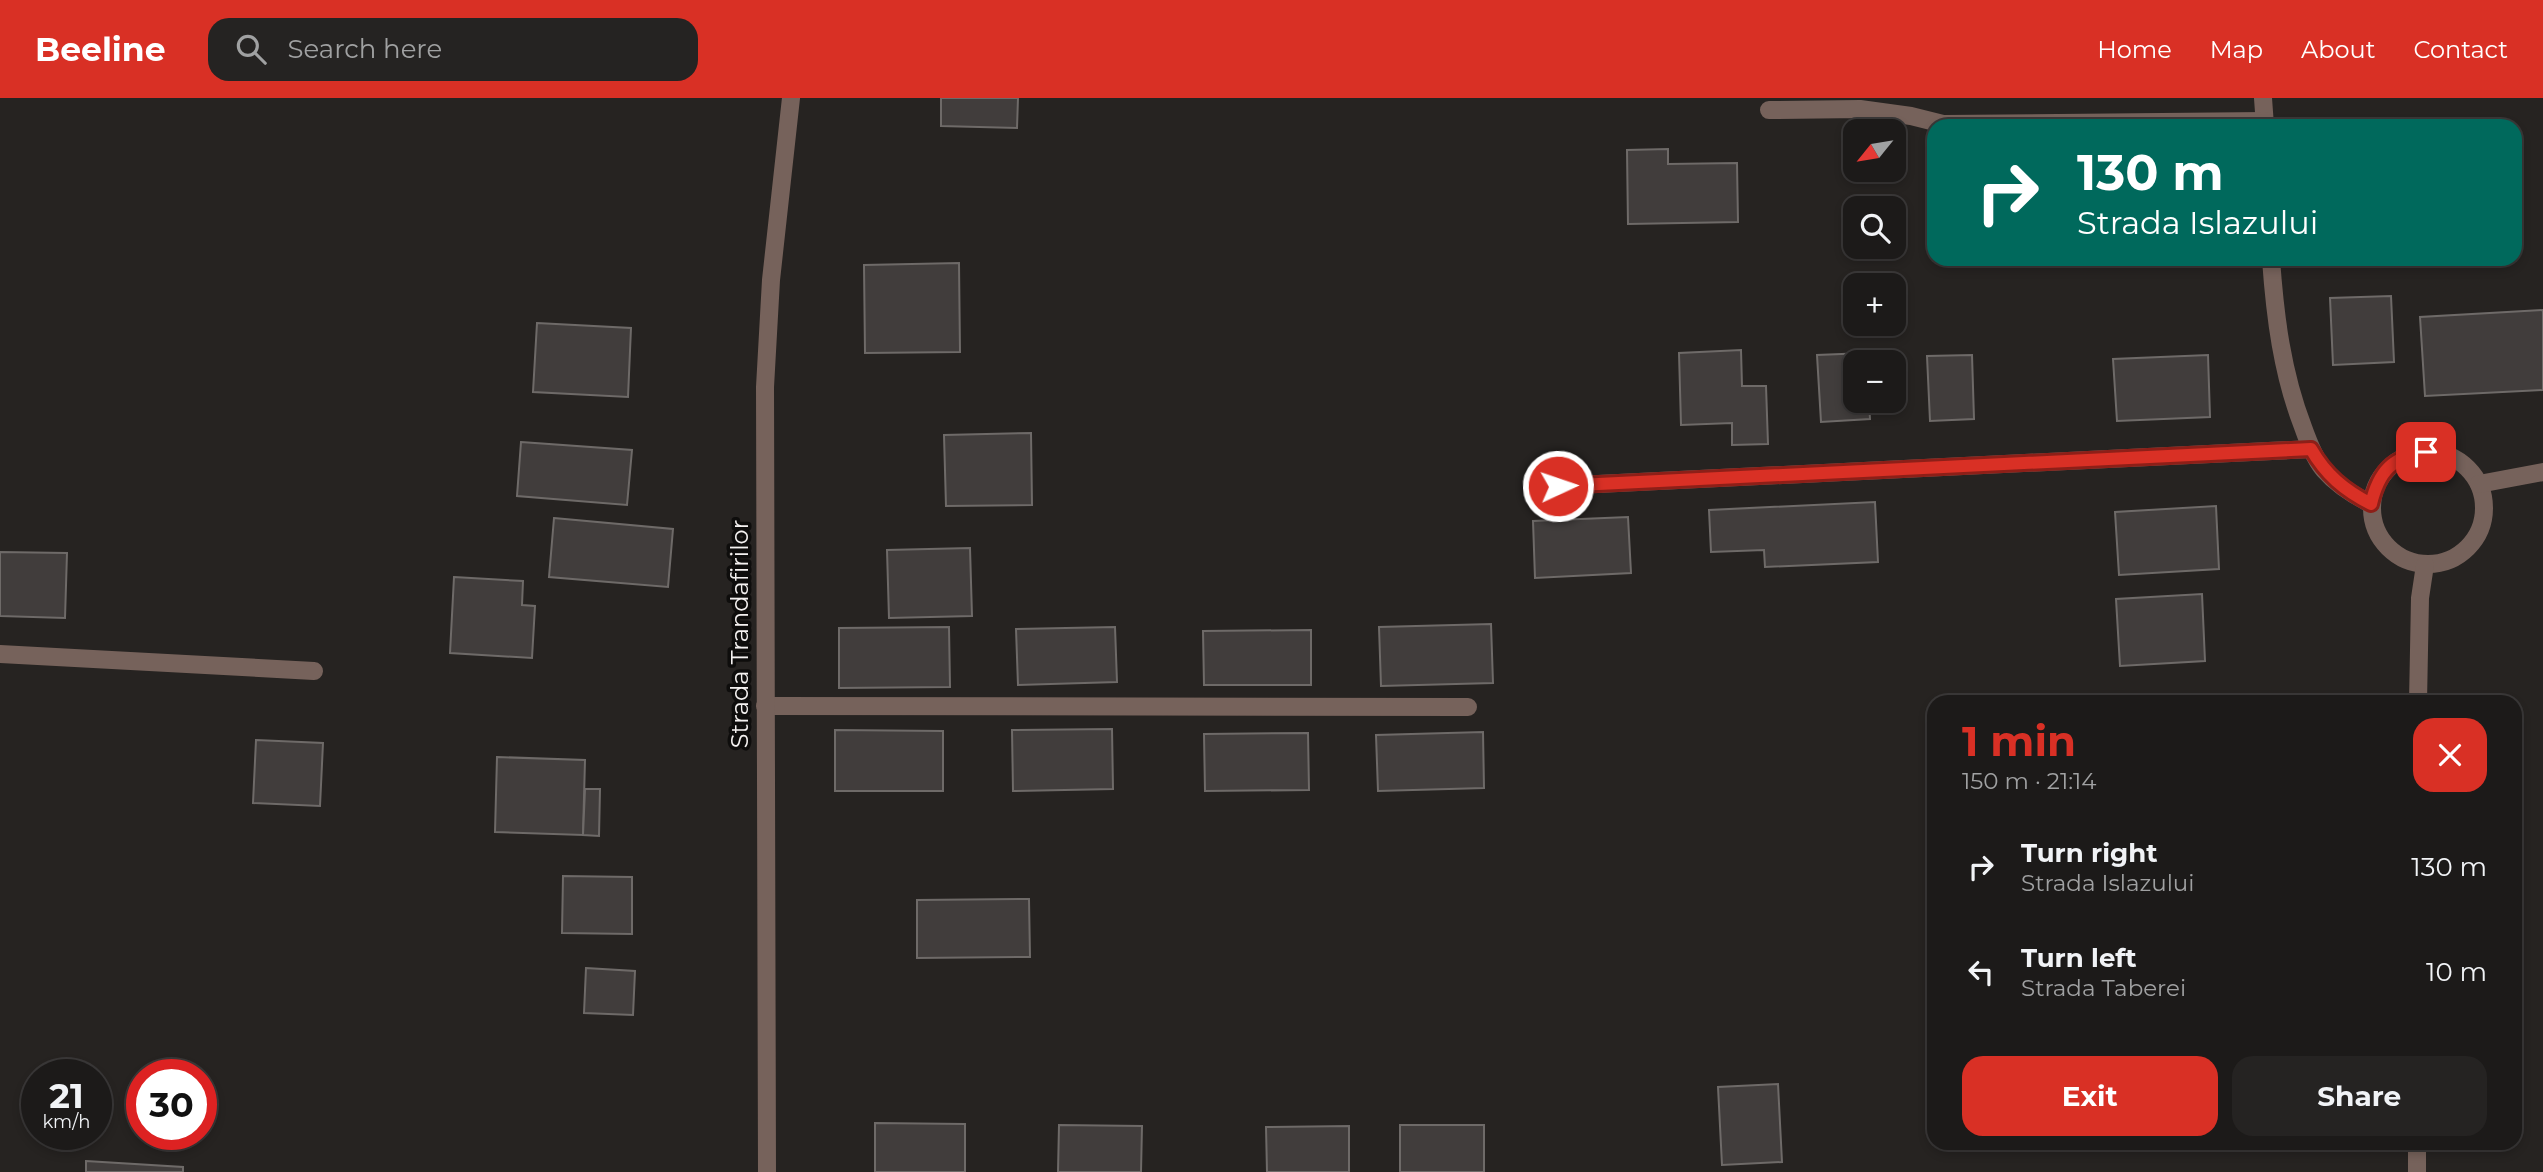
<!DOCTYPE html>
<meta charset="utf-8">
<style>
:root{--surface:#1c1a19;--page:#252322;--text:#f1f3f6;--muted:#a0a1a2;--line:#3a3838;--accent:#d93025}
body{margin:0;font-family:Montserrat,sans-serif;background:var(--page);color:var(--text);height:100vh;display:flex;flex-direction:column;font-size:26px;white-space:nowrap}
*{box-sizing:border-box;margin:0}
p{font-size:23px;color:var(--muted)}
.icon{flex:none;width:38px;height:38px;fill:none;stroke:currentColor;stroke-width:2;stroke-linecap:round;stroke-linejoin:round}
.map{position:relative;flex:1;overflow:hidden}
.side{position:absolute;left:1927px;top:597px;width:595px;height:455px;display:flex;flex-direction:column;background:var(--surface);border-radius:21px;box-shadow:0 4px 10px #0003,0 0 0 2px var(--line)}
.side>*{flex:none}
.banner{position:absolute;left:1927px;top:21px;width:595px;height:147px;border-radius:21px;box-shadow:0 4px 10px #0003,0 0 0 2px var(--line);background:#00695c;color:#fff;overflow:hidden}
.needle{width:46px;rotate:240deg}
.tools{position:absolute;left:1843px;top:21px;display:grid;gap:14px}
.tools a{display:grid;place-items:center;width:63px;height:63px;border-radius:14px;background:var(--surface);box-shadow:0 4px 10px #0003,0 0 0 2px var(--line);font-size:35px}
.speed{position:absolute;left:21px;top:961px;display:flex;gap:14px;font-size:35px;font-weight:700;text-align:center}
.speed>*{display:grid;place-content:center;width:91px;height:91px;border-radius:50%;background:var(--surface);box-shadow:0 4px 10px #0003,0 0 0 2px var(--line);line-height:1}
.speed small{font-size:18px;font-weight:400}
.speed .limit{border:10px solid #d22;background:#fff;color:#111}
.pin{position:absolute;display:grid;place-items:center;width:60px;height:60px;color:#fff;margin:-30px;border-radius:14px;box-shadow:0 4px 10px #0006}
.me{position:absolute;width:77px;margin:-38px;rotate:87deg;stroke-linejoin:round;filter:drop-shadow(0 0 5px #0008)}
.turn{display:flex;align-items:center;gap:24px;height:147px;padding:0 35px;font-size:32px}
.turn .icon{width:91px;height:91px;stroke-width:2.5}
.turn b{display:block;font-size:49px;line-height:60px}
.round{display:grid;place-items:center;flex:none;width:74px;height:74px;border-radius:21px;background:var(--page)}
.head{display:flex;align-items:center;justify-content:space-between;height:119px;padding:0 35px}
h1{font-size:42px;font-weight:700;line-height:52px;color:var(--accent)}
.cta{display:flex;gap:14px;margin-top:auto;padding:14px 35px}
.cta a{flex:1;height:80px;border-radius:21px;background:var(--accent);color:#fff;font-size:28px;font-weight:700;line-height:80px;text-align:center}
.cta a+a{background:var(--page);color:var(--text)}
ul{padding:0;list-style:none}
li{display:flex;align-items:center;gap:21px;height:105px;padding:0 35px}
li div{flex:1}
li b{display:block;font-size:26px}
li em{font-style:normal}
header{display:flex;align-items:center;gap:42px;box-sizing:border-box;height:98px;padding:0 35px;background:var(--accent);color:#fff}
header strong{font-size:33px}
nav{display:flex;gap:38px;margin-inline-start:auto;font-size:24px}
.search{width:490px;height:63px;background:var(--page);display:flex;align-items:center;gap:18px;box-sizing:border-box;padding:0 24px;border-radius:21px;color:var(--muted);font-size:26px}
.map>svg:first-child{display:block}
</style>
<header>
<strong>Beeline</strong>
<div class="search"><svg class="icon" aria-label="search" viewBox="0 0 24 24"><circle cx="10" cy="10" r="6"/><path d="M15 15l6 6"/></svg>Search here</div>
<nav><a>Home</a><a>Map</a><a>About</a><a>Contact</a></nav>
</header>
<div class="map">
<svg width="2543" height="1074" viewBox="0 0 2543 1074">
<rect width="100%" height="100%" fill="#262321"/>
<g fill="#413d3c" stroke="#6e6a68" stroke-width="2">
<path d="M941 0H1018L1017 30 941 28Z"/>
<path d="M1668 51V66L1737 65 1738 124 1628 126 1627 52Z"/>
<rect x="1929" y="69" width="5" height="71"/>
<path d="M959 165 960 254 865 255 864 167Z"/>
<path d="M2391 198 2394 264 2333 267 2330 200Z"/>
<path d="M2543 212V292L2425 298 2420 219Z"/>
<path d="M537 225 631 230 628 299 533 294Z"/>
<path d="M1741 252 1742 288H1766L1768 346 1732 347V325L1681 327 1679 255Z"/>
<path d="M1866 255 1867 264H1855V303H1869L1870 321 1821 324 1817 257Z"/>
<path d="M1972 257 1974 321 1930 323 1927 258Z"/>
<path d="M2208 257 2210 319 2117 323 2113 261Z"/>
<path d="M1031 335 1032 407 946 408 944 337Z"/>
<path d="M521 344 632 352 627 407 517 398Z"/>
<path d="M1875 404 1878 464 1765 469 1764 452 1711 454 1709 412Z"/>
<path d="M2216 408 2219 471 2119 477 2115 414Z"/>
<path d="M1628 419 1631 475 1535 480 1533 423Z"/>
<path d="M554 420 673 431 668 489 549 479Z"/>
<path d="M970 450 972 518 889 520 887 452Z"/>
<path d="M0 454 67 455 65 520 0 518Z"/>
<path d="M454 479 523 483 522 507 535 508 532 560 450 555Z"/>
<path d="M2202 496 2205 563 2120 568 2116 501Z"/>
<path d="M1491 526 1493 585 1381 588 1379 529Z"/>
<path d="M949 529 950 589 839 590V530Z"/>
<path d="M1115 529 1117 584 1018 587 1016 531Z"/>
<path d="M1311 532V587H1204L1203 533Z"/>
<path d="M1112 631 1113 691 1013 693 1012 632Z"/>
<path d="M835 632 943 633V693H835Z"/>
<path d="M1483 634 1484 690 1378 693 1376 637Z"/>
<path d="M1308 635 1309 692 1205 693 1204 636Z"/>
<path d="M256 642 323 645 320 708 253 705Z"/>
<path d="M497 659 585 662 583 737 495 734Z"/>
<path d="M585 691H600L599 738 583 737Z"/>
<path d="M563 778 632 779V836L562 835Z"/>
<path d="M1029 801 1030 859 917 860V802Z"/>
<path d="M586 870 635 873 633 917 584 915Z"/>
<path d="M1778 986 1782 1064 1722 1067 1718 989Z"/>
<path d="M875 1025 965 1026V1074H875Z"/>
<path d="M1059 1027 1142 1028 1141 1074H1058Z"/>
<rect x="1400" y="1027" width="84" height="47"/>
<path d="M1349 1028V1074H1267L1266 1029Z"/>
<path d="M86 1063 183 1069V1074H86Z"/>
</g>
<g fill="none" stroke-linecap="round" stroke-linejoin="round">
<g stroke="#76625b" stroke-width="18">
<path d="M2263 0 2265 28"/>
<path d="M1769 12 1860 11 1911 18 1943 26 2265 23"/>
<path d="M2271 161C2275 218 2282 275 2303 329 2308 343 2314 360 2324 372 2337 387 2353 397 2371 406"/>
<path d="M1557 388 2311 351"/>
<path d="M0 556 314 573"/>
<path d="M765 608 1468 609"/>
<path d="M767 1074 765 289 771 182 791 0"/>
</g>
<g stroke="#76625b" stroke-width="18">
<circle cx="2428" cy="410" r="56"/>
<path d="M2479 386 2543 374"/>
<path d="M2418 604 2420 500 2425 467"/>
<path d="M2417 1074V1045"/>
</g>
</g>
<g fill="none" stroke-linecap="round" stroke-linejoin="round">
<defs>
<path id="route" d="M1558 388 2311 351C2326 377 2344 392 2371 406 2379 373 2392 359 2426 354"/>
</defs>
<use href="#route" stroke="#8d1f18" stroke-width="18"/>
<use href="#route" stroke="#d93025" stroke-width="12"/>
</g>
<g text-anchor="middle" stroke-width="7" stroke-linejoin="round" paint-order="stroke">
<g font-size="24" fill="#f4f1f0" stroke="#0e0d0c">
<text transform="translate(740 536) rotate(-90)" y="8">Strada Trandafirilor</text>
</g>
</g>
</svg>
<div class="tools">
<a><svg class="needle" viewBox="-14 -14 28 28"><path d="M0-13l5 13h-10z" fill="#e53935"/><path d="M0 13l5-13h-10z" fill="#a0a1a2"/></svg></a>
<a><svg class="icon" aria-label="search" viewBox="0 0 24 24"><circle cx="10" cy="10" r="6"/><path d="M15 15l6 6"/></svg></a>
<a>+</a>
<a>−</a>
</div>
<div class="speed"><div>21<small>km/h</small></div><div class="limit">30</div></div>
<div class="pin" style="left:2426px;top:354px;background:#d93025"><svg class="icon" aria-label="arrive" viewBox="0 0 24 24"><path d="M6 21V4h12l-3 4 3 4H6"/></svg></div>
<svg class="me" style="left:1558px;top:388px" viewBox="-20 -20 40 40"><circle r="17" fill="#d93025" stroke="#fff" stroke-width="3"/><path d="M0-11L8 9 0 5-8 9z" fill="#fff"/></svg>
<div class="banner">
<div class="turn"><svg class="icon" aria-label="right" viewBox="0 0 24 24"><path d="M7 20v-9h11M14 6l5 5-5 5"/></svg><div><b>130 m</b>Strada Islazului</div></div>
</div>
<section class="side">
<div class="head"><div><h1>1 min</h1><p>150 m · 21:14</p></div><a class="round" style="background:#d93025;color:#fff"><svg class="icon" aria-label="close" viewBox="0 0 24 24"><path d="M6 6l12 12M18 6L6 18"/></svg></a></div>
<ul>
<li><svg class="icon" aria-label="right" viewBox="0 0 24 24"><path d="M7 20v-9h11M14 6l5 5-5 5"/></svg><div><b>Turn right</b><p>Strada Islazului</p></div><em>130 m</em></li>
<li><svg class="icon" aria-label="left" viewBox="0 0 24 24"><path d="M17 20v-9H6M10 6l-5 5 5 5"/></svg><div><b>Turn left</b><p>Strada Taberei</p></div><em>10 m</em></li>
</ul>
<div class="cta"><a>Exit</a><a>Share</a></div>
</section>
</div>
